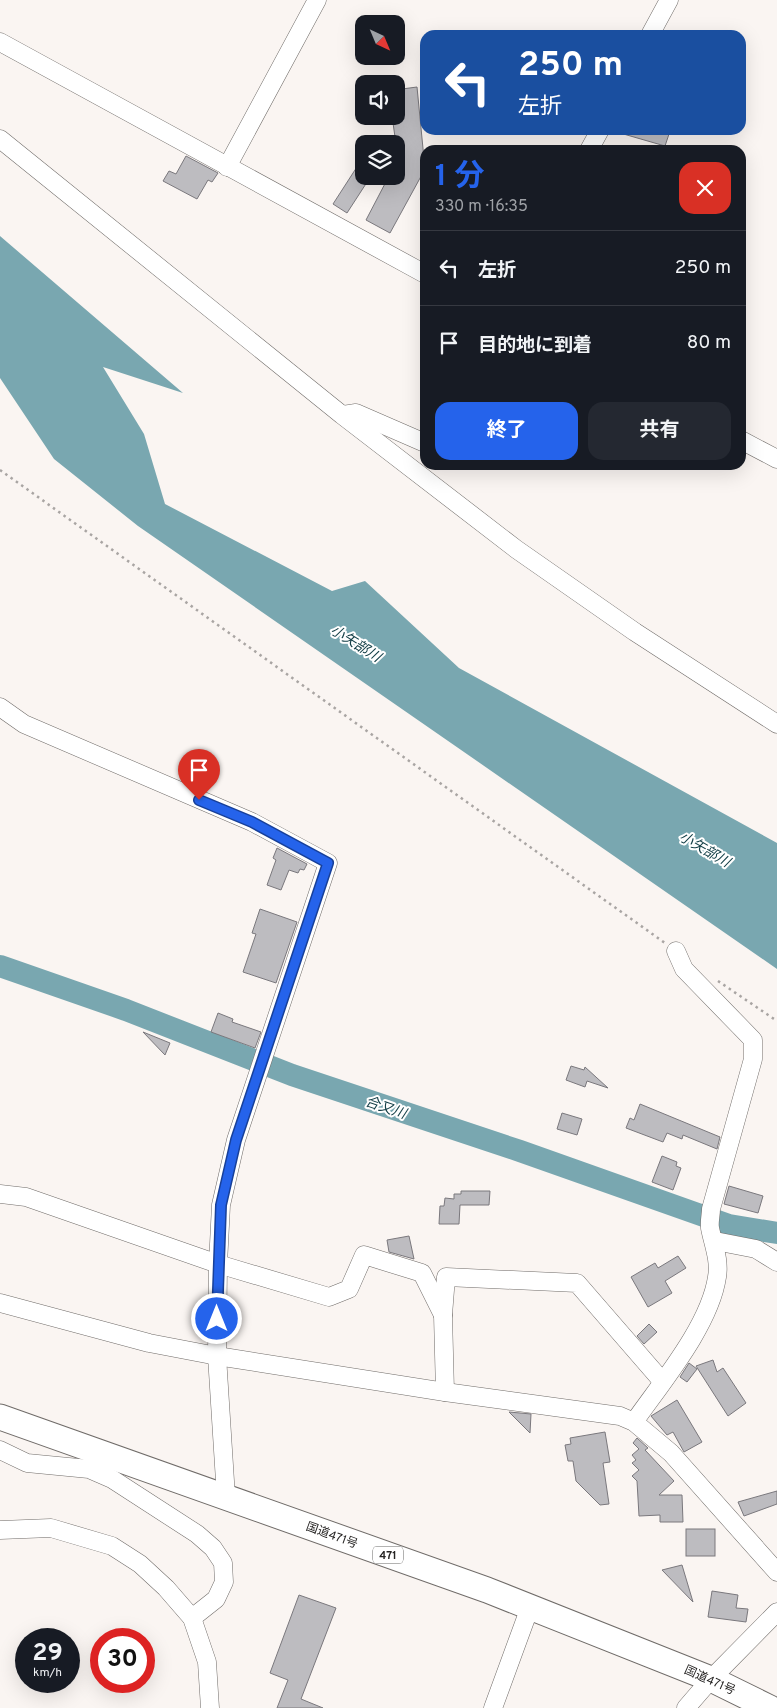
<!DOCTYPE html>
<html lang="ja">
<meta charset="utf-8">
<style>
:root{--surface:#171b24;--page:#242831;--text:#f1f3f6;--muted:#9ea1a6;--line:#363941;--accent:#2563eb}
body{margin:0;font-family:Overpass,"Noto Sans JP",sans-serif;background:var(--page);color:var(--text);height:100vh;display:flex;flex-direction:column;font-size:19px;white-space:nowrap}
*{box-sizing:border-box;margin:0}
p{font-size:16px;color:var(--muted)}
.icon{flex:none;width:28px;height:28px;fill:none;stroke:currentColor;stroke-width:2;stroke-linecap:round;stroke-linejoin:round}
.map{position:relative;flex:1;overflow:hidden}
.panel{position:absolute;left:420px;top:145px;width:326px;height:325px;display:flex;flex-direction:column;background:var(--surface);border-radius:15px;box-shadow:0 5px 20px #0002}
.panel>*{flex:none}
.banner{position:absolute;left:420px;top:30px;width:326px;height:105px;border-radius:15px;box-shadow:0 5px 20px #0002;background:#1a4fa0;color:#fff;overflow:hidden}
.needle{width:32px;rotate:136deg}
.fabs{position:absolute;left:355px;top:15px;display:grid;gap:10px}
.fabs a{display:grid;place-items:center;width:50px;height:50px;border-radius:10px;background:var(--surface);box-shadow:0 5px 20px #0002;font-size:25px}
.speed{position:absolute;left:15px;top:1628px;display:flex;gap:10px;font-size:25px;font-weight:700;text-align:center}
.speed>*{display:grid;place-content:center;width:65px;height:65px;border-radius:50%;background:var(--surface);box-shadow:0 5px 20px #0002;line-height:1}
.speed small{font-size:12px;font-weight:400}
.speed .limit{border:8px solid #d22;background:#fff;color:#111}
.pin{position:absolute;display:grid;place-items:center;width:42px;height:42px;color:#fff;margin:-51px -21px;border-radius:50% 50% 50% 0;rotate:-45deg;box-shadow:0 0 5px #0007}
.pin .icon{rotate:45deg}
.me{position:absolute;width:55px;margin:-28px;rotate:0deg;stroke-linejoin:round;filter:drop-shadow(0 0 4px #0008)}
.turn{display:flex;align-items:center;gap:18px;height:105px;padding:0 15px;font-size:22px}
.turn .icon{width:65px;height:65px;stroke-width:2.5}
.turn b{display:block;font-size:35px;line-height:42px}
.round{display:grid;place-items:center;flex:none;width:52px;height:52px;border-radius:15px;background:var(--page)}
.overview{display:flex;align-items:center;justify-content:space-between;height:85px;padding:0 15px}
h1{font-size:30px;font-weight:700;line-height:38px;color:var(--accent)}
.primary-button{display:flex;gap:10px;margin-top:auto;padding:10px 15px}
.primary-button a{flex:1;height:58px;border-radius:15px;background:var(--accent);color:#fff;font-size:20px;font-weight:700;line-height:58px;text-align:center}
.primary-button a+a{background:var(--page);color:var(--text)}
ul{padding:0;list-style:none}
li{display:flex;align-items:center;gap:15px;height:75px;padding:0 15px;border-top:1px solid var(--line)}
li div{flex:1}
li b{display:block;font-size:19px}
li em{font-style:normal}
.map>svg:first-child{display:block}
</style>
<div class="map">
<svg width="777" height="1708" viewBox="0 0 777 1708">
<rect width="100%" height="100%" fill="#faf5f2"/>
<path fill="#79a7b0" d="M0 236 183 393 103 367 144 434 165 504 332 591 365 581 459 668 777 843V969L138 526 54 459 0 378Z"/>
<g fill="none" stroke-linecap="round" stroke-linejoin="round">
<path stroke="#79a7b0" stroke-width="22" d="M0 966 126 1010 292 1075 520 1151 729 1225 777 1233"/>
</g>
<g fill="#bdbcc0" stroke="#7a787d">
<path d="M417 87 425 169 390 233 366 220 389 176H396V144L392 116H396V97L403 96 402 89Z"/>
<path d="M620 130H654L669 134 665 146 620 133Z"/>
<path d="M186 156 218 173 212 182 208 180 197 199 163 181 169 171 176 174Z"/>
<path d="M364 156V176H371L347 213 333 204Z"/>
<path d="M277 848 307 864 304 870 300 869 298 873 289 870 281 890 267 885 276 860 273 858Z"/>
<path d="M260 909 297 922 276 983 243 972 256 934 252 933Z"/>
<path d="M218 1013 233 1019 232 1022 261 1032 255 1048 211 1032Z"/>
<path d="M143 1032 170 1043 165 1055Z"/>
<path d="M571 1066 584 1070 585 1067 608 1088 587 1081 585 1087 566 1080Z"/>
<path d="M640 1104 720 1137 717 1149 683 1135 682 1139 667 1133 663 1142 626 1128 630 1118 634 1120Z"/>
<path d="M562 1113 582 1119 577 1135 557 1129Z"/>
<path d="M662 1156 677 1162 676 1166 681 1168 673 1190 652 1182Z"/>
<path d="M729 1186 763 1196 758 1213 724 1204Z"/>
<path d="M461 1191H490L489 1205H460L459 1224H439L440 1206H444L445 1198 454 1199V1194H461Z"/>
<path d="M409 1236 414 1259 389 1252 387 1240Z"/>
<path d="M678 1256 686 1268 665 1281 672 1293 648 1307 631 1277 655 1263 658 1268Z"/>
<path d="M649 1324 657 1332 644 1344 637 1336Z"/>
<path d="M713 1360 717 1372 723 1368 746 1403 728 1416 696 1366Z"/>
<path d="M689 1363 697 1369 687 1382 680 1377Z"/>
<path d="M677 1400 702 1442 684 1452 673 1432 667 1435 651 1416Z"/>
<path d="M509 1412 531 1414 530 1433Z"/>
<path d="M605 1432 610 1462 603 1463 609 1504 600 1505 576 1481 573 1461H568L565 1445 571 1444 570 1438Z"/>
<path d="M637 1438 648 1448 645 1450 674 1481 659 1495H682L683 1522H660V1515L639 1516 637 1481 632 1476 639 1470 632 1463 636 1460 632 1455 639 1449 633 1443Z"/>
<path d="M777 1491V1504L744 1516 738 1502Z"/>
<rect x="686" y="1529" width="29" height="27"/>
<path d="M682 1565 693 1602 662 1570Z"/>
<path d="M712 1591 738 1595 736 1608 748 1609 746 1622 708 1617Z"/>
<path d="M299 1595 336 1608 301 1699 323 1708H277L288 1680 270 1673Z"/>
</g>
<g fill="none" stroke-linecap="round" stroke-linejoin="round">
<defs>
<g id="minor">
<path d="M650 35 669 0"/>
<path d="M0 42 425 274"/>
<path d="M0 139 342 415 516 549 635 632 777 724"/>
<path d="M589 150 600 130"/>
<path d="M227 167 317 0"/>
<path d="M343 415 356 413 425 443"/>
<path d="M741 440 777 459"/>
<path d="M0 707 24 724 252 822 328 863 236 1140 221 1205 218 1264 217 1356 226 1497"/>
<path d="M0 1194 26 1197 218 1264 329 1297 349 1289 364 1255 422 1273 443 1315"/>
<path d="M715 1241 756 1249 777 1262"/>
<path d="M0 1303 149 1343 217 1356 445 1392 620 1416 634 1422 671 1453 777 1572"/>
<path d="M445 1392 443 1315 446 1277 577 1283 662 1381"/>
<path d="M634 1422C662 1382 710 1325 717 1277 720 1260 713 1244 710 1228 709 1222 711 1215 711 1209L753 1059V1040L684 969 676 951"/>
<path d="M0 1450 27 1463 89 1469 112 1479 197 1534 213 1548 223 1563 224 1582 216 1599 192 1618"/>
<path d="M0 1530 51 1528 112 1546 140 1564 166 1588 192 1618 207 1662 210 1708"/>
<path d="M493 1708 530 1607"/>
<path d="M686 1708 711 1679 777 1612"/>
</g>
<path id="highway" d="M0 1417 487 1590 711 1679 770 1708"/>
</defs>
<use href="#minor" stroke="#706c69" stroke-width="19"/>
<use href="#highway" stroke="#706c69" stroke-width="27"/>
<g stroke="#a9a5a3" stroke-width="2.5" stroke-dasharray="2.5 4" stroke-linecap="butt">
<path d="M0 470 665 943"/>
<path d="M718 981 777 1021"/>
</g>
<use href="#minor" stroke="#fff" stroke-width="18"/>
<use href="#highway" stroke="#fff" stroke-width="25"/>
</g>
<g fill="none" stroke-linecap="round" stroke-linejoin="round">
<defs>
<path id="route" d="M199 800 252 822 328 863 236 1140 221 1205 217 1319"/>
</defs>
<use href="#route" stroke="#184099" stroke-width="12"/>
<use href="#route" stroke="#2563eb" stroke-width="9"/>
</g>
<g text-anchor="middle" stroke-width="4" stroke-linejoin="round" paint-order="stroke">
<rect fill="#fff" stroke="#676665" stroke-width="1" x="373" y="1546.5" width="30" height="17" rx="4"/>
<g font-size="11" font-weight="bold" fill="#262423">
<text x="388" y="1559">471</text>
</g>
<g font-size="12" fill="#262423" stroke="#fff">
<text transform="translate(332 1535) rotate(20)" y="4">国道471号</text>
<text transform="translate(710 1680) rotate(24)" y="4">国道471号</text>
</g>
<g font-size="14" font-style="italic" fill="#154048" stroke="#fff">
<text transform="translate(356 643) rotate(32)" y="5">小矢部川</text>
<text transform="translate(705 849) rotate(30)" y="5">小矢部川</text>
<text transform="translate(386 1107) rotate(19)" y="5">合又川</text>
</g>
</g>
</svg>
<div class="fabs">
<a><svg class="needle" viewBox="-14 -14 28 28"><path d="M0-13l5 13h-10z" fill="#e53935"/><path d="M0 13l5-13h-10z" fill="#9ea1a6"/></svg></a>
<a><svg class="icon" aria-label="sound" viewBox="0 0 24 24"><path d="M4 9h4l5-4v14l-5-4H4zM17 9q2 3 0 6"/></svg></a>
<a><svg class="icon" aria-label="layers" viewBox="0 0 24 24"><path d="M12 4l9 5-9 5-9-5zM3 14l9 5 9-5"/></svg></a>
</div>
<div class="speed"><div>29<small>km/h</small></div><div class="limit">30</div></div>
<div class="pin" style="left:199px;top:800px;background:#d93025"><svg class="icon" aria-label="arrive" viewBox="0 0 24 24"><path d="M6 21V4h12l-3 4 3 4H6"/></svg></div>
<svg class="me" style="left:217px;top:1319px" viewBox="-20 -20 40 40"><circle r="17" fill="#2563eb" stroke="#fff" stroke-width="3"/><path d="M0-11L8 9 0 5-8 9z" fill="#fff"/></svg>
<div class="banner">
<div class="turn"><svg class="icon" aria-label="left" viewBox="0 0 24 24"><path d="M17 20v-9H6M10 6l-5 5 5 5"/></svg><div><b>250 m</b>左折</div></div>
</div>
<section class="panel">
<div class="overview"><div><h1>1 分</h1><p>330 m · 16:35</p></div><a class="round" style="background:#d93025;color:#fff"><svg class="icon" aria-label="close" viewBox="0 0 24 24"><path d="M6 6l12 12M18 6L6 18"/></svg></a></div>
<ul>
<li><svg class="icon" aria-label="left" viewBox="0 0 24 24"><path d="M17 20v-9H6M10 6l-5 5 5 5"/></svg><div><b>左折</b></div><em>250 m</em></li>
<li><svg class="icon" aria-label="arrive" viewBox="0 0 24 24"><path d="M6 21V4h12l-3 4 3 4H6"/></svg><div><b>目的地に到着</b></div><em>80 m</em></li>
</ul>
<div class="primary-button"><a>終了</a><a>共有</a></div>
</section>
</div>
